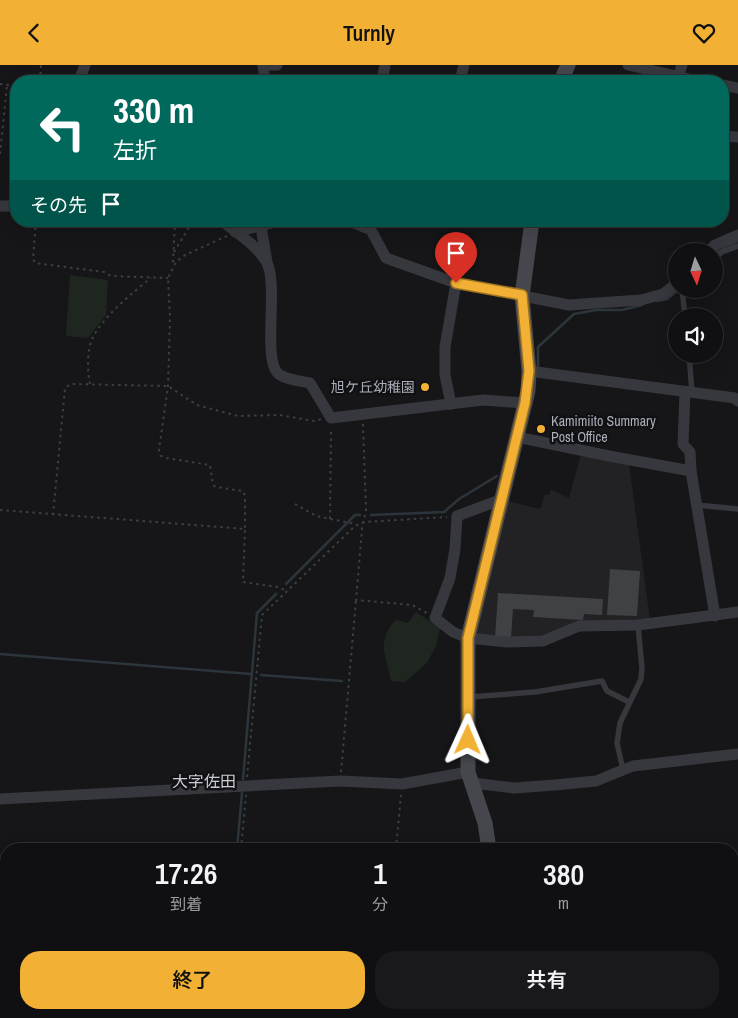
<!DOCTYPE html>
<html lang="ja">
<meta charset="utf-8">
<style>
:root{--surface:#101012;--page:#19191b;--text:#f1f3f6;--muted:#9c9d9f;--line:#303032;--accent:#f2b134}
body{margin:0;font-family:"Archivo Narrow","Noto Sans JP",sans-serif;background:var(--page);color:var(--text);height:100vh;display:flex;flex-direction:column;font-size:19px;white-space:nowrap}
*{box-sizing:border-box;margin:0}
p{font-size:16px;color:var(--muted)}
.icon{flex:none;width:28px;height:28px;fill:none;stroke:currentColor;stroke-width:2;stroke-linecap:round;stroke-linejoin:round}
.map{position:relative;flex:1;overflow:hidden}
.details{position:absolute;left:0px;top:778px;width:739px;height:176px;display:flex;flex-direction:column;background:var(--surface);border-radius:20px 20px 0 0;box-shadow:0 5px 20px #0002,0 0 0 1px var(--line)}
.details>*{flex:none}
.guide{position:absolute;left:10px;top:10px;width:719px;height:152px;border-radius:20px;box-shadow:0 5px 20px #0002,0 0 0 1px var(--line);background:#00695c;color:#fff;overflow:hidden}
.needle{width:32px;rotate:176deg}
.tools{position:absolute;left:668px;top:178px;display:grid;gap:10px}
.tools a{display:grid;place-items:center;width:55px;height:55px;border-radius:50%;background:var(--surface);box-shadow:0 5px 20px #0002,0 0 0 1px var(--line);font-size:25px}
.pin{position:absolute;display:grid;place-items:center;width:42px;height:42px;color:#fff;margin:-51px -21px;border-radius:50% 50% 50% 0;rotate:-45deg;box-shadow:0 0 5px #0007}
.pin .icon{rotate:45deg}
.me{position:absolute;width:55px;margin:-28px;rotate:1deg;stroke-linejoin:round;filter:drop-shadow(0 0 4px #0008)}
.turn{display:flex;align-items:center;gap:18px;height:105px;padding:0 20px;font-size:22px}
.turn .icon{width:65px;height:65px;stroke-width:2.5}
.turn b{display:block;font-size:35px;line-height:42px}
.then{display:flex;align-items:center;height:48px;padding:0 20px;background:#0003;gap:10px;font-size:19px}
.eta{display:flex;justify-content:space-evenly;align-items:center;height:85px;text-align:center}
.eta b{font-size:30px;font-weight:600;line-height:35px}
.action{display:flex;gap:10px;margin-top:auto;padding:10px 20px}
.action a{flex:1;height:58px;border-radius:20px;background:var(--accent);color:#111;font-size:20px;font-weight:600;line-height:58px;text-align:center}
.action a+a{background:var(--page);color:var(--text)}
header{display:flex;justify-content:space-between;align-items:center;height:65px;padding:0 20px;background:var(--accent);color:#111;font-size:22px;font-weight:600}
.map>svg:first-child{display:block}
</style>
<header><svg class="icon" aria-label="back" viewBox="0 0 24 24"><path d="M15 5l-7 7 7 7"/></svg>Turnly<svg class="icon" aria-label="heart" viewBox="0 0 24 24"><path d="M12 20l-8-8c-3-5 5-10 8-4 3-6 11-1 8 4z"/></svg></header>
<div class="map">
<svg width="738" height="953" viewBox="0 0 738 953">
<rect width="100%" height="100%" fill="#161618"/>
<path fill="#222225" d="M581 389 629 399 650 555 543 573 477 572 473 567 504 435 540 444 545 430H549L551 425 569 433Z"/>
<g fill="#1e261f">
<path d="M70 210 108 215 106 250 88 273 66 271Z"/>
<path d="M416 547 440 563 436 581 427 598 405 617 391 616C387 591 375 576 396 555L408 558Z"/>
</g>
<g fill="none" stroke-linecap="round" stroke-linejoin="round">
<g stroke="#2c353c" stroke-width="2.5">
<path d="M715 188 738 176"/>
<path d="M657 236 667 234 679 224"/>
<path d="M538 302V282L574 249 596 245H622L642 240"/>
<path d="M371 450 444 447 459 434 497 411"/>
<path d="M286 519 355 450H360"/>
<path d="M0 589 251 609"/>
<path d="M261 610 342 616"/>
<path d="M243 714 257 548 276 529"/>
<path d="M237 784 242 728"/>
<path d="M223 953 224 948"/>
</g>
</g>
<g fill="#404145">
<path d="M610 504 640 506 637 551 607 550Z"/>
<path d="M498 528 603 534 602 550 584 549 583 555 533 552 534 545 513 544 511 573 495 572Z"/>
</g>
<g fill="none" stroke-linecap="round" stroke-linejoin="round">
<g stroke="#3d3f44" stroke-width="2" stroke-dasharray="2.5 4" stroke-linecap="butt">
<path d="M40 16 41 0"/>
<path d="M0 19 16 21"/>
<path d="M0 89 7 20"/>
<path d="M36 156 33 194 35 198 104 207 111 211 168 213"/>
<path d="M175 156 173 196 175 200"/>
<path d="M227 171 185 190 176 197 168 213 170 253 168 321 159 385 161 391 166 393 210 400 213 420 216 422 243 426 245 431V464"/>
<path d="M174 187 193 156"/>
<path d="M90 319C87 307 87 283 93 272 104 251 132 228 151 213"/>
<path d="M363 359 366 445 362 464 356 535 412 540 427 548"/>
<path d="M295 439 316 451 351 458 355 461"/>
<path d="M0 445 245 464 243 517 277 522 285 525"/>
<path d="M53 450 65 323 71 319 168 321 197 340 238 351 280 350 314 356 322 354"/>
<path d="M330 454 331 363"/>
<path d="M341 707 356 535"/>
<path d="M247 712 262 550 355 461 364 457 447 452"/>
<path d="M241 784 246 730"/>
<path d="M396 784 401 729"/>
<path d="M226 953 227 948"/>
<path d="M357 953V948"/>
</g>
<g stroke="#37383d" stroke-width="5.5">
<path d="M714 194 722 187 738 181"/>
<path d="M682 224 685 251"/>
<path d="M689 289 692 328"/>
<path d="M697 440 738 444"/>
<path d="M469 632 535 627 602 616 607 626 629 637"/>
<path d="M623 705 617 678 620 658 641 614 642 603 638 560"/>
</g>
<g stroke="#37383d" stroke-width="11">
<path d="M263 0H277"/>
<path d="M628 0 697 16"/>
<path d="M263 1 265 16"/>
<path d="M678 13 682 0"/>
<path d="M79 16 85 0"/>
<path d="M382 16 385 0"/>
<path d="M460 16 464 0"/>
<path d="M722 20 738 23"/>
<path d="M722 71 738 72"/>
<path d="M0 141H16"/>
<path d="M222 156C237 168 258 181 267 198 279 222 261 299 280 310 288 315 301 316 310 318L331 353 483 335 525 338"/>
<path d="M260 156 267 197"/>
<path d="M349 156 371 165 386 193 456 218 569 240 641 235 663 229 676 219"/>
<path d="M235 167 280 156"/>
<path d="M709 186 715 180 738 170"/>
<path d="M529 306 735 333 738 336"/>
<path d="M685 327 683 379 690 387 691 406"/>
<path d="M451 339 445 310V282L456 218"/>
<path d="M517 372 609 391 691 406 715 551"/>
<path d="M500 435 457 451 455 484 450 513 435 553 453 567 468 573 507 577 543 576 579 561 638 560 738 547"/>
<path d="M473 718 514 723 555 720 596 716 633 701 738 689"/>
<path d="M0 734 340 716 402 719 468 707"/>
</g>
<path stroke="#37383d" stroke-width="14" d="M0 947 70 953"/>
<g stroke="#45474d" stroke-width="15">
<path d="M561 16 568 0"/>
<path d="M489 784 485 758 468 707V573L528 326 529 306 522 231 532 156"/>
<path d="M509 948V953"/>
</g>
</g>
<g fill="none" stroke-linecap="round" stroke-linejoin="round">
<defs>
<path id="route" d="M456 218 522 230 529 306 525 338 468 573V675"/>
</defs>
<use href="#route" stroke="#9d7322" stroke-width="12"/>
<use href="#route" stroke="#f2b134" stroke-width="9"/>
</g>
<g fill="#f2b134" stroke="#111113" stroke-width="2">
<circle cx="425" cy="322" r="5"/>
<circle cx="541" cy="364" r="5"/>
</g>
<g text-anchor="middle" stroke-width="5" stroke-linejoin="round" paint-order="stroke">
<g font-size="14" fill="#a8adb8" stroke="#111113" text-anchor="end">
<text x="415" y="327">旭ケ丘幼稚園</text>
<text x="551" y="361" text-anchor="start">Kamimiito Summary<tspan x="551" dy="16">Post Office</tspan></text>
</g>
<g font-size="16" fill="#c9ccd4" stroke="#111113">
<text x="204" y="722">大字佐田</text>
</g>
</g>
</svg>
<div class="tools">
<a><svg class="needle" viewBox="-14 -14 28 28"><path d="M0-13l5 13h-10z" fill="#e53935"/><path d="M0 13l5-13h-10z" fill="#9c9d9f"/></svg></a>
<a><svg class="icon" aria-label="sound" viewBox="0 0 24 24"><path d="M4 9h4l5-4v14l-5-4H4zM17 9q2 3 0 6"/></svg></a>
</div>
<div class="pin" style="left:456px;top:218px;background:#d93025"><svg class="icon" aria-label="arrive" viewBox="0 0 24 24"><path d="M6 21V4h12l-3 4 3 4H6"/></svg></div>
<svg class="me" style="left:468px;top:675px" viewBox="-20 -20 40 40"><path d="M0-17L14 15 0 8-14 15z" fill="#f2b134" stroke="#fff" stroke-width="4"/></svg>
<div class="guide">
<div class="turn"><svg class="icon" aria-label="left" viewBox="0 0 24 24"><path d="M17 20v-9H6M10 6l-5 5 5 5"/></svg><div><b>330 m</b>左折</div></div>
<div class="then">その先<svg class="icon" aria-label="arrive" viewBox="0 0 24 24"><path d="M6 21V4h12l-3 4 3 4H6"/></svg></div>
</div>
<section class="details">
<div class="eta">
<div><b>17:26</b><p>到着</p></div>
<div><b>1</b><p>分</p></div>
<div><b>380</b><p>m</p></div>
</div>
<div class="action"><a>終了</a><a>共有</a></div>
</section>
</div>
